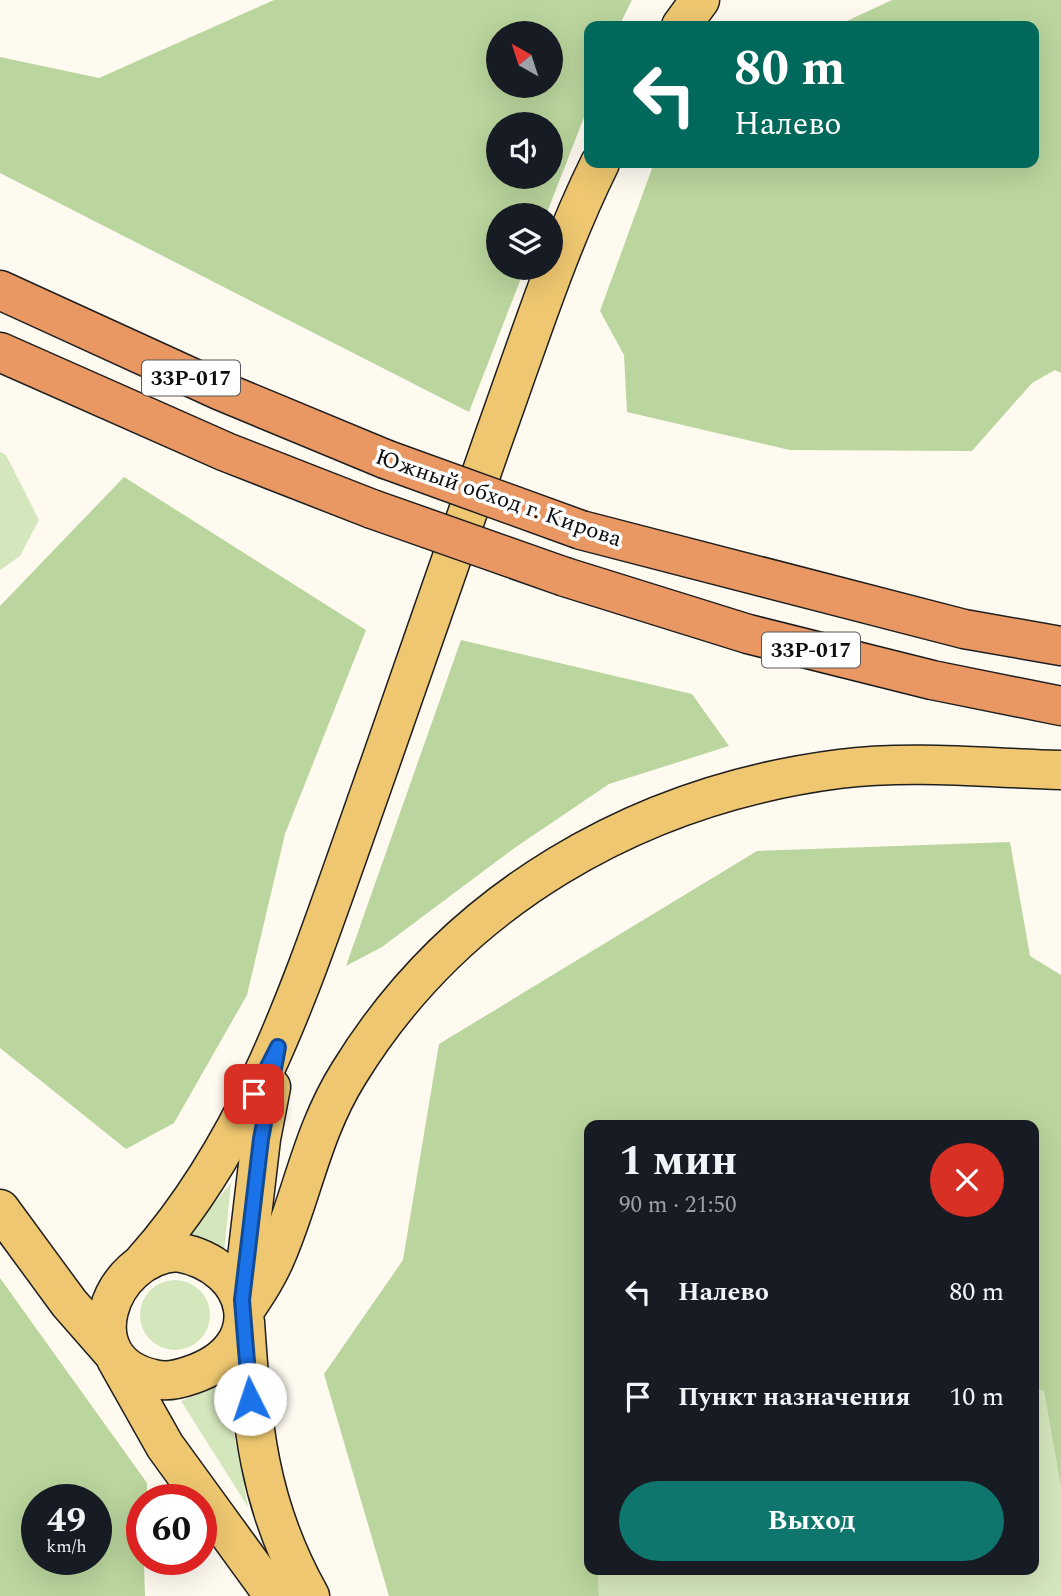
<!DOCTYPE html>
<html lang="ru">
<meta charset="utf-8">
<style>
:root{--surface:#171b24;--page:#20242c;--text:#f1f3f6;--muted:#9ea1a6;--accent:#0f766e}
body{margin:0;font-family:Spectral,serif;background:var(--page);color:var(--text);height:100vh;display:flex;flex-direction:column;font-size:26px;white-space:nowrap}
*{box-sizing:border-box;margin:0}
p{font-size:23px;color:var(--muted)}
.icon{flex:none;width:38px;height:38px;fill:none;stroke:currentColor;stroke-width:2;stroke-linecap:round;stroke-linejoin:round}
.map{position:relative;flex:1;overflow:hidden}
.drawer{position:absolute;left:584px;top:1120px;width:455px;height:455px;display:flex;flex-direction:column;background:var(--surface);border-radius:14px;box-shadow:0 7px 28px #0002}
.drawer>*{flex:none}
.banner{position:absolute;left:584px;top:21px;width:455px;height:147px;border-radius:14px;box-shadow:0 7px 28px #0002;background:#00695c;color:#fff;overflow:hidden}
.needle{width:46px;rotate:321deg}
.tools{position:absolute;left:486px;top:21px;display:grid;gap:14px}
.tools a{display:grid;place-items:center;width:77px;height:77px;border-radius:50%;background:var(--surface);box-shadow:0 7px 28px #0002;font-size:35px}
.speed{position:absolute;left:21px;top:1484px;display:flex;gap:14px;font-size:35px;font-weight:700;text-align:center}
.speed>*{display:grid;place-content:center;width:91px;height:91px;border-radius:50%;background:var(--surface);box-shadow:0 7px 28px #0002;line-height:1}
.speed small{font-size:18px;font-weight:400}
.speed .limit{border:10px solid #d22;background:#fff;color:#111}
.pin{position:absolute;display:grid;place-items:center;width:60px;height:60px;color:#fff;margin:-30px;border-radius:14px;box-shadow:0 4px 10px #0006}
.me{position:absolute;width:77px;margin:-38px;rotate:356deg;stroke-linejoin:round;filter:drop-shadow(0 0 5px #0008)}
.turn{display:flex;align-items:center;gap:24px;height:147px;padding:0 35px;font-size:32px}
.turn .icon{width:91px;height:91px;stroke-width:2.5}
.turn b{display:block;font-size:49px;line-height:60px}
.round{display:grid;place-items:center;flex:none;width:74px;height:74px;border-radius:37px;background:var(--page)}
.overview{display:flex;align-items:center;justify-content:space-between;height:119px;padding:0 35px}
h1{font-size:42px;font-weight:700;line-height:52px}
.primary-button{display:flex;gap:14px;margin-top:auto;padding:14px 35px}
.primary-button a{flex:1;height:80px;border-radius:42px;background:var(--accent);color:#fff;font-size:28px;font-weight:700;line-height:80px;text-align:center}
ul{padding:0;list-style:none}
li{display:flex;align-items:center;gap:21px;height:105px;padding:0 35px}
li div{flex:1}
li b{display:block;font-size:26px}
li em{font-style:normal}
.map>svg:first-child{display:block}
</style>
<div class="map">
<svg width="1061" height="1596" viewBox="0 0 1061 1596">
<rect width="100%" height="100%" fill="#fefaf0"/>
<g fill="#d4e6bc">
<path d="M0 452 6 455 39 520 20 556 0 570Z"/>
<path d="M231 1183 224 1253 184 1239Z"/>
<circle cx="175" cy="1315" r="35"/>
<path d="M224 1382 248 1507 181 1401Z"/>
<path d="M1034 1389 1044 1391 1061 1488V1596H599L598 1570H1034Z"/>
</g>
<g fill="#bad59d" fill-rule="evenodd">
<path d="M274 0H632L619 26H590V102L546 215H499V268H525L469 412 0 173V57L99 78ZM499 33H551V86H499ZM499 124H551V177H499Z"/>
<path d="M892 0H1061V373L1055 370 1032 383 972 451 790 450 627 412 624 355 600 311 654 163H1034V26H836Z"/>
<path d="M124 477 366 630 285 834 247 995 174 1123 126 1149 0 1048V606Z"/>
<path d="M461 640 692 694 729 746 609 784 513 849 382 947 346 966Z"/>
<path d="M1010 842 1030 956 1061 975V1488L1044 1391 1034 1389V1125H590V1570H598L599 1596H389L324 1374 403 1260 439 1044 757 851Z"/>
<path d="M0 1278 147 1483V1500H142L145 1596H0ZM37 1500H96V1559H37Z"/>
</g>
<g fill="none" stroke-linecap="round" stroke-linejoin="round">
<defs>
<g id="major">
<path d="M681 26 700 0"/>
<path d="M0 1209 69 1303 111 1351"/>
<path d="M177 1252C253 1265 272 1348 191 1375 180 1379 165 1382 154 1379 72 1362 108 1256 177 1252Z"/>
<path d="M143 1262C249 1143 299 993 351 846 399 710 446 574 494 437 527 346 557 250 600 163"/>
<path d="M242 1300 261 1139 271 1087"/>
<path d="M245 1310C257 1292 269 1274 277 1254 303 1193 312 1132 349 1073 456 899 638 795 839 769 912 760 988 768 1061 770"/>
<path d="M245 1322C252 1425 258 1504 310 1596"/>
<path d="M116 1359 165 1446 274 1596"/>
</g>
<g id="highway">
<path d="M0 290 221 391 385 459"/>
<path d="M0 352 226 452 372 509"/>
<path d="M581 530 964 629 1061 646"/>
<path d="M565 577 748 634 932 680 1061 706"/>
</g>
</defs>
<use href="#major" stroke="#1f1f1f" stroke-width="41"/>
<use href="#highway" stroke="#1f1f1f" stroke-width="41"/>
<use href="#major" stroke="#eec770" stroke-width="38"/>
<use href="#highway" stroke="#e99863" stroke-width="38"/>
<defs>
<g id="highway-bridge">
<path d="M385 459 581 530"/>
<path d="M372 509 565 577"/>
</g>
</defs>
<use href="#highway-bridge" stroke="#1f1f1f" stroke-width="41" stroke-linecap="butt"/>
<use href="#highway-bridge" stroke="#e99863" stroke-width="38"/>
</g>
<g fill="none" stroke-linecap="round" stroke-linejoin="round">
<defs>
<path id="route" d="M250 1399 242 1300 261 1139 278 1047 254 1094"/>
</defs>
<use href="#route" stroke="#114b97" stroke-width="18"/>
<use href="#route" stroke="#1a73e8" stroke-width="12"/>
</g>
<g text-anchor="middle" stroke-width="7" stroke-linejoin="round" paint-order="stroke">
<g fill="#fff" stroke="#565656" stroke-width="2">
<rect x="142" y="360.5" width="98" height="35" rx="5"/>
<rect x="762" y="632.5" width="98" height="35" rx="5"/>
</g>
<g font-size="21" font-weight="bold" fill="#0e0e0e">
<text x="191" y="385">33Р-017</text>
<text x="811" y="657">33Р-017</text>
</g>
<g font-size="23" fill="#0e0e0e" stroke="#fff">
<text transform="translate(499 497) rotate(19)" y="8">Южный обход г. Кирова</text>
</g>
</g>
</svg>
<div class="tools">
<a><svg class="needle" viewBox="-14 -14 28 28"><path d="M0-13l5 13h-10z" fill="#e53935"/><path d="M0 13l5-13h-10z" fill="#9ea1a6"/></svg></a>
<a><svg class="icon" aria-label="sound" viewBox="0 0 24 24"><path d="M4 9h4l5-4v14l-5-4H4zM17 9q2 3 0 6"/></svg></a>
<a><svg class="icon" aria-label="layers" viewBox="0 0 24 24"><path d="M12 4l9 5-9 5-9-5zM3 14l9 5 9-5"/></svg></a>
</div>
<div class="speed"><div>49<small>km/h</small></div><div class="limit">60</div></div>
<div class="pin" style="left:254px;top:1094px;background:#d93025"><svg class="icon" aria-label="arrive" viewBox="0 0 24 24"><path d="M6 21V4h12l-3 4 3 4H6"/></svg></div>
<svg class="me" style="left:250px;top:1399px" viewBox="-20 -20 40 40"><circle r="19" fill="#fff"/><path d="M0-13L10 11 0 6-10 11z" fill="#1a73e8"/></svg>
<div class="banner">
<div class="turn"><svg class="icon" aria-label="left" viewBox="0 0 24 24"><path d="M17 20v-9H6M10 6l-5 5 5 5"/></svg><div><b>80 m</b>Налево</div></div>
</div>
<section class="drawer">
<div class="overview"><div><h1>1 мин</h1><p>90 m · 21:50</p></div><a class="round" style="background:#d93025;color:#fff"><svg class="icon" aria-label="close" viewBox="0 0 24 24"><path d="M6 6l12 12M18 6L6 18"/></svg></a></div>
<ul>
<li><svg class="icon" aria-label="left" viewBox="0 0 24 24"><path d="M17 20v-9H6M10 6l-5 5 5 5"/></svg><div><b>Налево</b></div><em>80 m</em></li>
<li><svg class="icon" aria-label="arrive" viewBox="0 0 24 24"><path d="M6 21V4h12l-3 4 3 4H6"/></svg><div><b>Пункт назначения</b></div><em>10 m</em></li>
</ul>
<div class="primary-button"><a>Выход</a></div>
</section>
</div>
